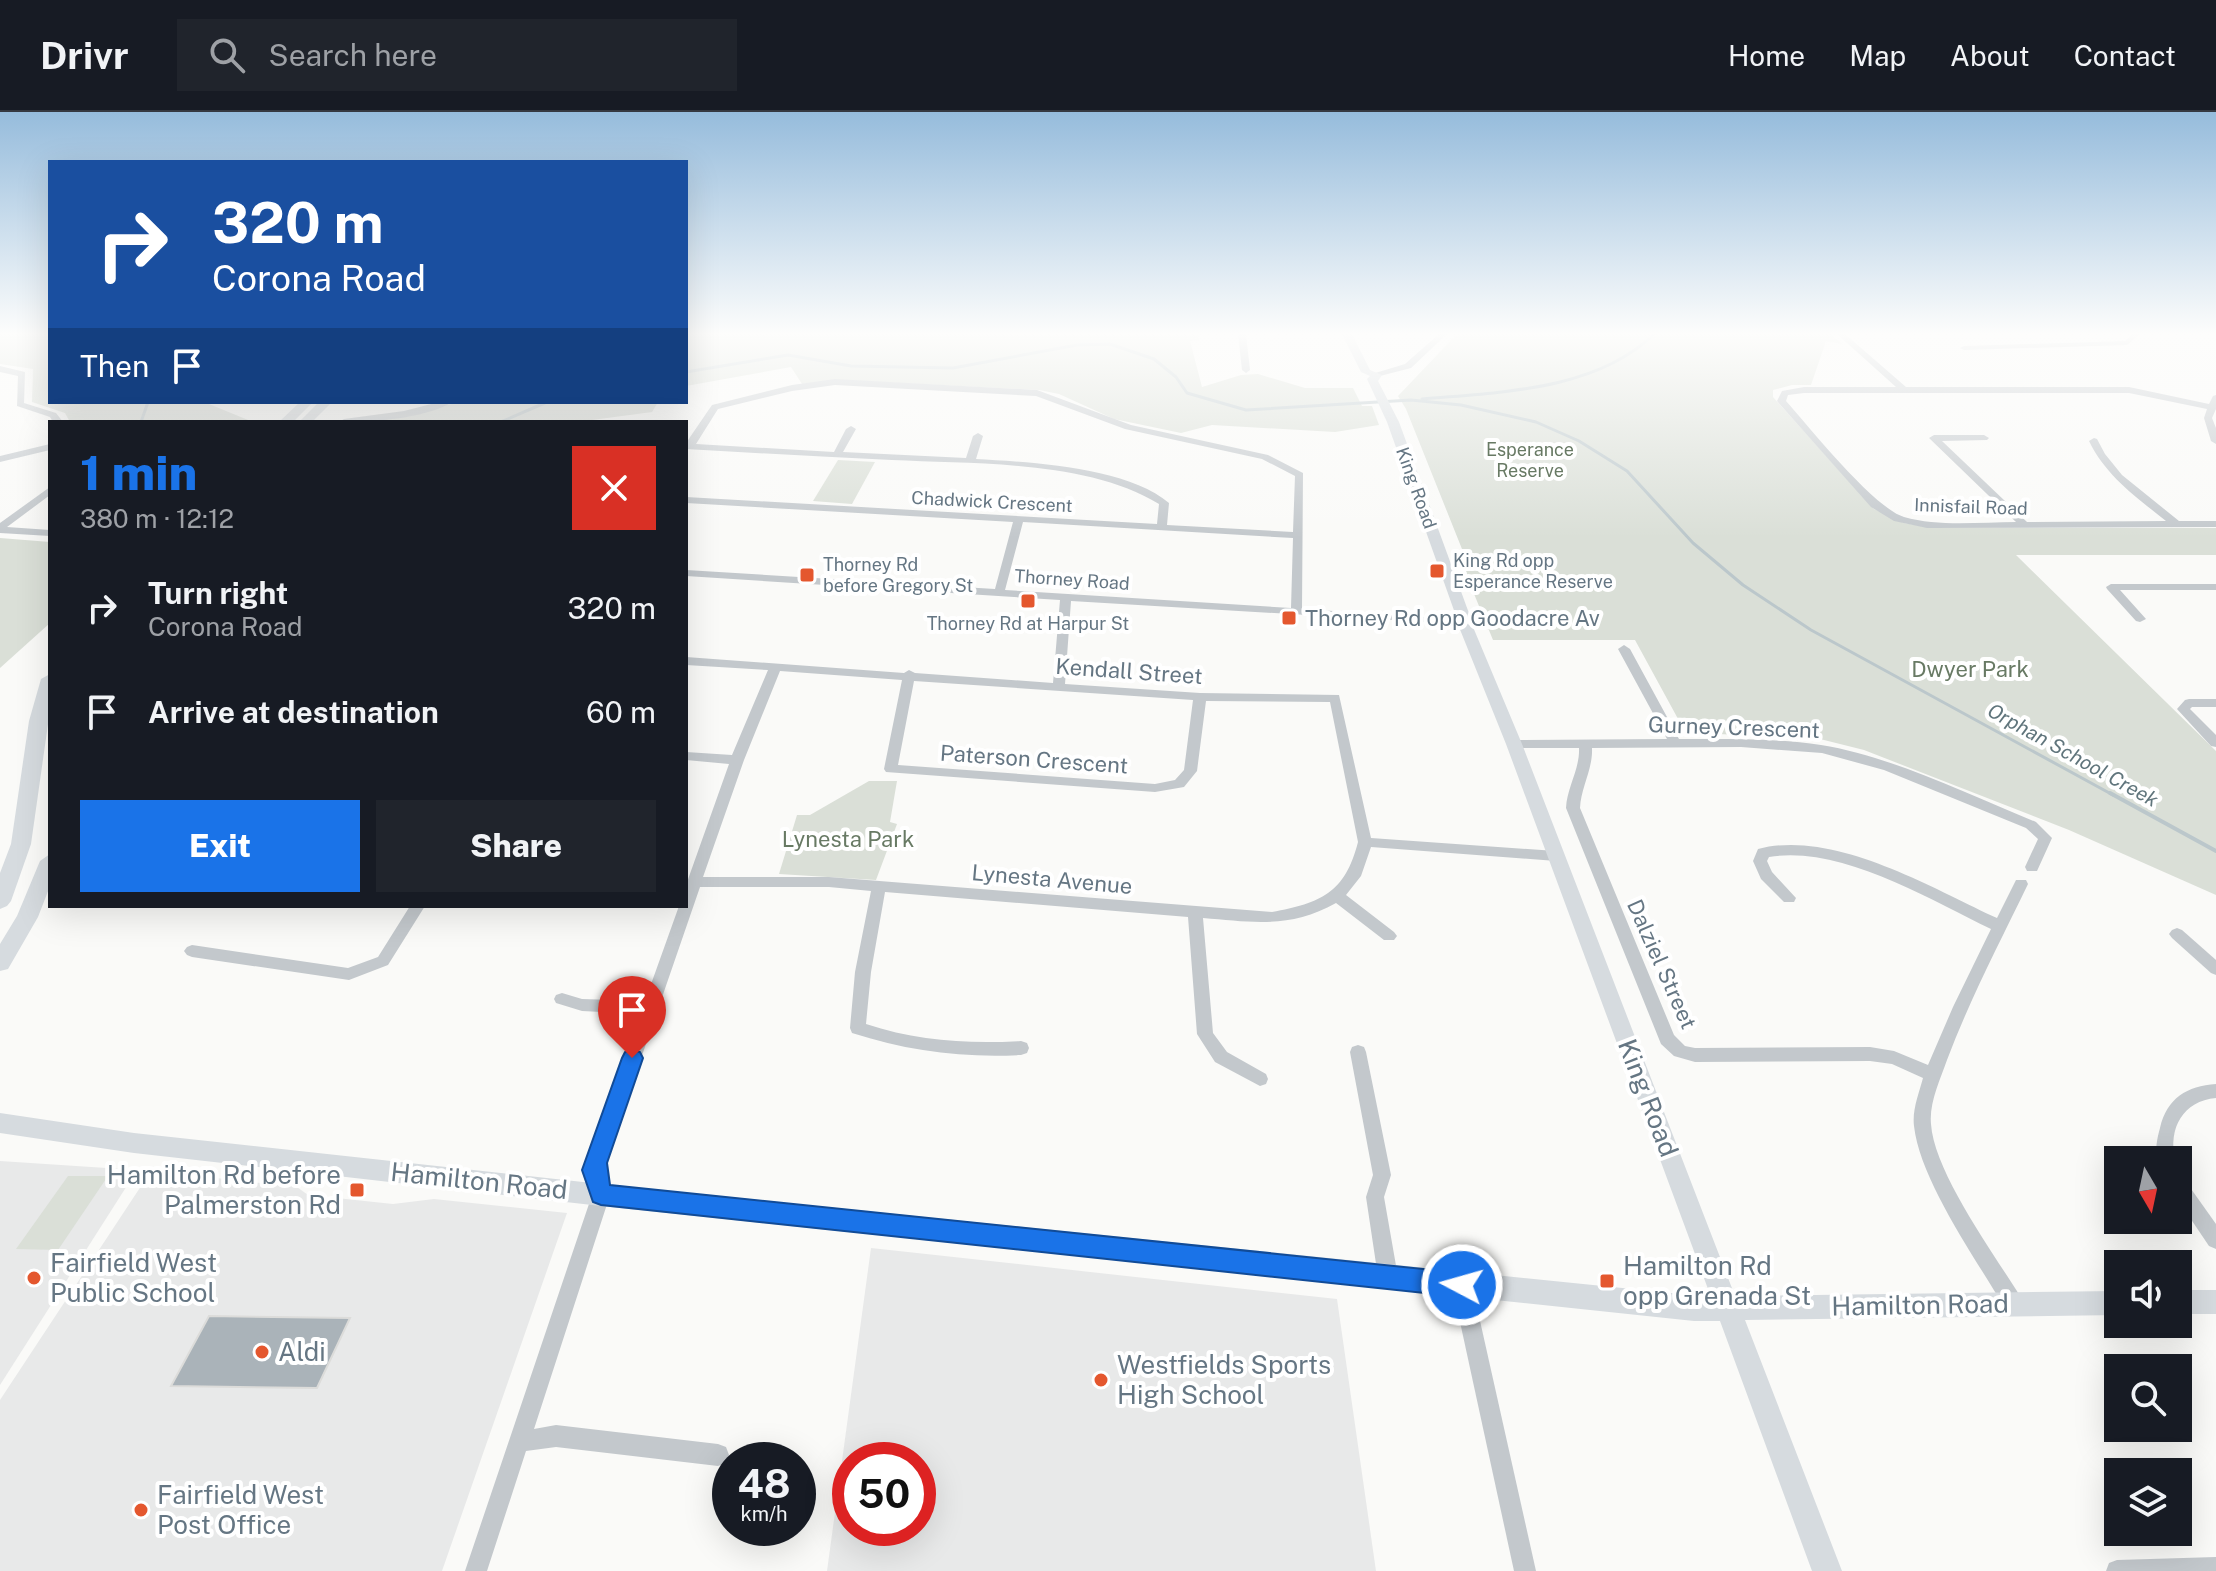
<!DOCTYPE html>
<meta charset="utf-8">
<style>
:root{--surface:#171b24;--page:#20242c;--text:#f1f3f6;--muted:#9ea1a6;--line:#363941;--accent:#1a73e8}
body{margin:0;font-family:"Public Sans",sans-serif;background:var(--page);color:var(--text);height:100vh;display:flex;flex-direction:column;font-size:30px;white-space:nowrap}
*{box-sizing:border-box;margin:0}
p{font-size:26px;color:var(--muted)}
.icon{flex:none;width:44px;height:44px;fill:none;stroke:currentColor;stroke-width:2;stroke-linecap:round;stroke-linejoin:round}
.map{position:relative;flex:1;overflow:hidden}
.details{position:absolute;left:48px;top:308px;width:640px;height:488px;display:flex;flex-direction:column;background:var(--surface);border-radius:0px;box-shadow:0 8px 32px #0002}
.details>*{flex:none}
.hud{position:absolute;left:48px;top:48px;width:640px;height:244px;border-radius:0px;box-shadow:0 8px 32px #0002;background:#1a4fa0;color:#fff;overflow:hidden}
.needle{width:52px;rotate:171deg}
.controls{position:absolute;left:2104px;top:1034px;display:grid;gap:16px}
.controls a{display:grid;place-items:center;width:88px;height:88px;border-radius:0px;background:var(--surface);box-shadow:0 8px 32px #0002;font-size:40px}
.speed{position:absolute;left:712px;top:1330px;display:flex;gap:16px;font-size:40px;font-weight:700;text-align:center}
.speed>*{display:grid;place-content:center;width:104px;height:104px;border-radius:50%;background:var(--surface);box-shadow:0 8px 32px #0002;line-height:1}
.speed small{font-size:20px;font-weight:400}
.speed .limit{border:12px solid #d22;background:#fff;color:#111}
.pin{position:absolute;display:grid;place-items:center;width:68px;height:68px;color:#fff;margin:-82px -34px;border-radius:50% 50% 50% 0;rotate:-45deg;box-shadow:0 0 8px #0007}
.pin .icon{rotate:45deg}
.me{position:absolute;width:88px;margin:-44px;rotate:276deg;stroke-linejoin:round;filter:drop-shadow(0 0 6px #0008)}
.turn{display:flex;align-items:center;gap:28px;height:168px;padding:0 32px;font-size:36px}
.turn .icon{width:104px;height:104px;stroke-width:2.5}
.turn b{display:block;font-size:56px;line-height:68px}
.then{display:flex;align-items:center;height:76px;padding:0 32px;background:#0003;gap:16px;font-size:30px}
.round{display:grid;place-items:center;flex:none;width:84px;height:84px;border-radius:0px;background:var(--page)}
.summary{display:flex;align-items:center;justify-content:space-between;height:136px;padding:0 32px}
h1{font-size:48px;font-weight:800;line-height:60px;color:var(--accent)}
.action{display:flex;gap:16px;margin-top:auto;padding:16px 32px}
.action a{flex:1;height:92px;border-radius:0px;background:var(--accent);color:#fff;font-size:32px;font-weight:800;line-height:92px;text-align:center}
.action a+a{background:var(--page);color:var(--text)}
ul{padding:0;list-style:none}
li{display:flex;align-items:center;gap:24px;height:104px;padding:0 32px}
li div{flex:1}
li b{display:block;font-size:30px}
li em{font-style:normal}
header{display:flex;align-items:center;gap:48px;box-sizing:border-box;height:112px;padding:0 40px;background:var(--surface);border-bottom:2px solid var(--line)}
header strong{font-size:38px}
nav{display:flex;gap:44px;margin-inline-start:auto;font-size:28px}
.search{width:560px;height:72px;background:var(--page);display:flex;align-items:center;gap:20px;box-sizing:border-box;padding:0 28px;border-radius:0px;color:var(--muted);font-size:30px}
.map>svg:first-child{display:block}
</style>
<header>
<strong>Drivr</strong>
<div class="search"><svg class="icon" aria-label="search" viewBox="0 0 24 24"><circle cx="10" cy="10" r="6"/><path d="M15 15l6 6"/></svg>Search here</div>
<nav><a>Home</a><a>Map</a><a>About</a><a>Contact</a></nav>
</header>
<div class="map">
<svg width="2216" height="1459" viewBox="0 0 2216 1459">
<rect width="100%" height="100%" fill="#fafaf8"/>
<g fill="#e8e9e9" fill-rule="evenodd">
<path d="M0 1049 137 1058 0 1273Z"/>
<path d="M172 1061 297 1075 308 1083 393 1092 434 1087 567 1101 442 1459H0V1288L149 1062Z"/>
<path d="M871 1136 1337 1187 1376 1459H827ZM850 1348H918V1416H850Z"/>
</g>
<g fill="#dadfd7">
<path d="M0 222H50V290H204L253 310H70L65 301 32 290 33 257 0 252Z"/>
<path d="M688 222 1198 223 1199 228 1190 229 1202 275 1241 263 1258 262 1305 276H1353L1362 294H1372L1379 313 1335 320 1212 313 1181 321 1114 307 1059 282 1039 278 840 268 802 272 791 255 686 274Z"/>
<path d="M1457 222H1831L1842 232 1826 229 1811 273H1792L1773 278V285L1874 397 1904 411 1932 416H2216V443H2016L2216 639V783L2069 718 1864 638 1820 627 1698 621 1683 616 1635 528H1493L1458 443 1464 442 1406 297 1398 284Z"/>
<path d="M460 290H658L652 300 577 310H372Z"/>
<path d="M838 348 875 350 852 392 813 389Z"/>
<path d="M0 426 50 430V511L0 556Z"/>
<path d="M869 669H897L890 710 897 712 876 768 779 762 797 703H810Z"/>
<path d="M68 1064H108L58 1138 16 1137Z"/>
</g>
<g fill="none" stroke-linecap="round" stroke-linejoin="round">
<g stroke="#bbc7cb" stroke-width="3">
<path d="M686 260 788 243 851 254 953 256 1077 233 1110 232 1154 247 1176 265 1187 281 1246 298 1411 288 1461 293 1536 310 1579 329 1627 359 1693 431 1743 473 1811 518 2113 683"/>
<path d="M1422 287C1499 280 1596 279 1654 222"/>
<path d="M141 310 148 290"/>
<path d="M501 310 547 290"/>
</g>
<path stroke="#bbc7cb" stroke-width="4" d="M2110 681 2216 739"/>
</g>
<path fill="#aab3b9" stroke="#dcdcda" stroke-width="2" d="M209 1204 350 1206 317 1276 171 1274Z"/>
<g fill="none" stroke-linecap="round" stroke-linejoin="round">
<g fill="#c3c8cc" fill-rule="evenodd">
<path d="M1238 222H1246L1250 258 1246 261 1242 258Z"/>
<path d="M1439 222H1447L1411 256 1376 265 1372 262 1405 252Z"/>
<path d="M1837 222H1845L1906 275H2129L2209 292 2213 284 2216 283V297L2212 306 2216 316V332L2211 329 2204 306 2207 297 2129 281H1804L1788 283 1786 289C1810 316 1874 396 1904 405 1939 415 1980 410 2016 410L1929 326 1934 323H1984L1989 326 1987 328 1942 329 2027 410 2166 409C2136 385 2106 364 2089 329L2094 326 2097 327 2105 342 2122 363 2179 409H2216V415L1927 416 1894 409 1871 395 1777 289 1782 279 1804 275H1896Z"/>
<path d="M2132 222H2140L2127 233 1964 238 1960 236 1964 234 2125 229Z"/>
<path d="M0 254 25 260 24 291 56 301 63 310H53L50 305 17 294 18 264 0 260Z"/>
<path d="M835 267 1037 278 1131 313 1268 343 1303 361 1302 497 1455 507 1461 510 1459 512 1071 489 1065 572 1200 581 1339 583 1371 726 1556 739 1563 744 1556 749 1371 735 1361 764 1346 783 1394 820 1397 824 1394 828H1384L1336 791C1290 817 1252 810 1203 806L1213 921 1227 940 1266 962 1268 967 1266 972 1260 974 1215 950 1197 922 1188 805 885 780 871 860 866 912C917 929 968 932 1021 929L1027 931 1029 936 1027 941 1021 943C962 946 908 939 852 921L850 916 855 860 871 779 829 775H700L605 1051 603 1058 610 1083 534 1317 556 1313 718 1332 726 1335 729 1343 726 1351 718 1354 556 1335 526 1339 487 1459H465L592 1083 585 1058 640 902 582 899 556 891 554 887 556 883 562 881 582 887 645 889 679 794H686V773L729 652 686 648V640L732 643 768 558 686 553V545L904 561 909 558 915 561 1053 571 1060 488 686 464V458L995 477 1013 410 686 391V385L1157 412 1159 392C1088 348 974 352 892 348 823 345 755 341 686 337V331L712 293 792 273ZM835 273 1036 284 1125 317 1262 347 1295 364 1293 420 1167 413 1169 391C1127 355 1030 350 976 347L983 324 978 321 973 324 966 346 843 340 856 317 851 314 846 317 834 340 696 332 718 297 792 279ZM1023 410 1293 426 1291 496 1005 478ZM780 559 902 568 884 657 886 660 1155 680 1184 675 1197 659 1206 589 1330 590 1358 730C1345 781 1321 791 1272 800L829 765H703L744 648ZM914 569 1193 588 1184 658 1175 668 1155 672 898 653Z"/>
<path d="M439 290H453C423 307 374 310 339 310L344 307 404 299Z"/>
<path d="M50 332V338L0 350V344Z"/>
<path d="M50 375V383L7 415 50 418V424L0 421V411Z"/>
<path d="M2111 472H2216V478H2120L2146 507 2140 510 2136 509 2107 477 2106 475Z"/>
<path d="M1624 533 1630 537 1679 627C1726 627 1775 626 1821 633 1891 644 1970 683 2036 710L2052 726 2037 759H2027L2025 755 2038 727 2026 716 1884 658 1822 641 1741 635 1592 636C1593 657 1581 675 1580 696L1674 923 1685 934 1695 936 1870 935 1894 939 1928 953 1953 895 1991 817C1928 787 1841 733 1769 745L1767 749 1772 760 1796 786 1794 790H1784L1761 767 1753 749 1758 737C1833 717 1930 775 1997 806L2016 768H2026L2028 772C2000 830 1970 887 1947 948 1940 968 1929 991 1931 1012 1934 1060 1994 1142 2020 1184L2023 1191 2020 1198 2013 1200 2006 1198C1978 1150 1920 1069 1914 1014 1912 998 1919 981 1923 966L1892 952 1870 949 1695 950 1674 944 1661 932 1566 696C1567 675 1580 657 1579 636H1514L1508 632 1514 628 1667 627 1618 537Z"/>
<path d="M2189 587H2216V595H2192L2190 597 2216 623V635L2211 634 2177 597 2185 588Z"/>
<path d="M410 794H425L388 853 349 868 192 845 187 843 184 839 187 835 192 833 348 856 378 845Z"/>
<path d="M2177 816 2182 818 2216 848V863L2211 861 2172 826 2169 822 2172 818Z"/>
<path d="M1358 933 1364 935 1366 940 1391 1063 1384 1085 1398 1165 1395 1171 1388 1174 1381 1171 1378 1165 1366 1085 1373 1063 1350 940 1352 935Z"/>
<path d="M2216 972V986C2183 989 2168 1016 2175 1048H2157C2155 1037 2157 1027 2160 1016 2167 986 2187 974 2216 972Z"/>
<path d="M2178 1065 2184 1067 2216 1112V1137L2209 1134 2178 1088Z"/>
<path d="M1462 1164 1469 1166 1472 1173 1536 1459H1514L1452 1173 1455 1166Z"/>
<path d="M2216 1445V1459H2106L2109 1451 2117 1448Z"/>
</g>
<g fill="#d6dbdf" fill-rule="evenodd">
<path d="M1342 222H1352L1370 258 1382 263 1378 269 1399 310 1470 504 1468 507 1463 508 1456 504 1387 310 1367 267 1370 264 1361 260Z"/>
<path d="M1466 511 1473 515 1522 632 1735 1184 2118 1179V1203L1745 1208 1842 1459H1812L1720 1209H1694L601 1094 134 1041 0 1021V1001L134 1021 601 1072 1711 1185 1506 632 1459 515Z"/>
<rect x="2178" y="1178" width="38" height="24"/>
</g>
<g fill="#d6dbdf" fill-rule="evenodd">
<path d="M300 290H313L293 310H279Z"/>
<path d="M319 290H332L312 310H299Z"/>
<path d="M50 562V598L31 732 11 789 7 794 0 797V761L11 732 29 609 41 567Z"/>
<path d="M50 742V774L38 805 8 857 0 859V832L17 804 40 749Z"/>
</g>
</g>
<linearGradient id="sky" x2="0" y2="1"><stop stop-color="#96bcdc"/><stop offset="0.52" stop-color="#fdfdfc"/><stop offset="1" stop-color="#fdfdfc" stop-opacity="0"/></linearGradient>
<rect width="2216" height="426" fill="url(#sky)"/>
<path fill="#1a73e8" stroke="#114b97" stroke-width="2" d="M632 938 640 940 643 946 607 1051 610 1073 1462 1161 1471 1165 1475 1173 1471 1182 1462 1185 601 1093 593 1090 582 1058 622 946 625 940Z"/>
<g fill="#e4572e" stroke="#fff" stroke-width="3">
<rect x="1429" y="451" width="16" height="16" rx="4"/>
<rect x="799" y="455" width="16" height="16" rx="4"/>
<rect x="1020" y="481" width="16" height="16" rx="4"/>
<rect x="1281" y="498" width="16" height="16" rx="4"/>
<rect x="349" y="1070" width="16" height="16" rx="4"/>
<circle cx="34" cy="1166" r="8"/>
<rect x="1599" y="1161" width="16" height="16" rx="4"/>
<circle cx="262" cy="1240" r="8"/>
<circle cx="1101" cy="1268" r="8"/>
<circle cx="141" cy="1398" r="8"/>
</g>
<g text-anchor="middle" stroke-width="8" stroke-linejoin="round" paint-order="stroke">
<g font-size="18" fill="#687a64" stroke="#fff">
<text x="1530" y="344">Esperance<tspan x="1530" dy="21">Reserve</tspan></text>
</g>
<g font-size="18" fill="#657683" stroke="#fff">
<text transform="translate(1416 376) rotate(70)" y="6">King Road</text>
<text transform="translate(992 390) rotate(3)" y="6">Chadwick Crescent</text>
<text transform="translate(1971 395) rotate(2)" y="6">Innisfail Road</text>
<text transform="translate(1072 468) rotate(4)" y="6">Thorney Road</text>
</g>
<g font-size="18" fill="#657683" stroke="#fff" text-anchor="start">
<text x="1453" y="455">King Rd opp<tspan x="1453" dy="21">Esperance Reserve</tspan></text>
<text x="823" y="459">Thorney Rd<tspan x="823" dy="21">before Gregory St</tspan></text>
<text x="1028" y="518" text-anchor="middle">Thorney Rd at Harpur St</text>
</g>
<g font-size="20" font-style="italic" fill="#60757c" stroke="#fff">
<text transform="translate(2073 643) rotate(29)" y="7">Orphan School Creek</text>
</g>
<g font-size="22" fill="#657683" stroke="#fff" text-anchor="start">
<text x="1305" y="514">Thorney Rd opp Goodacre Av</text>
</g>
<g font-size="22" fill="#687a64" stroke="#fff">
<text x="1970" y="565">Dwyer Park</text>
<text x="848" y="735">Lynesta Park</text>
</g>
<g font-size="22" fill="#657683" stroke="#fff">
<text transform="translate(1129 559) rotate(4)" y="8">Kendall Street</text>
<text transform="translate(1734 615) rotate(2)" y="8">Gurney Crescent</text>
<text transform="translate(1034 647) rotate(4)" y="8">Paterson Crescent</text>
<text transform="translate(1052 767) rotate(5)" y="8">Lynesta Avenue</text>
<text transform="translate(1662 852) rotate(66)" y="8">Dalziel Street</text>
</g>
<g font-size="26" fill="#657683" stroke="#fff">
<text transform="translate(1648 986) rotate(69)" y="9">King Road</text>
<text transform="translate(479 1069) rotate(6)" y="9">Hamilton Road</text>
<text transform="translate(1920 1193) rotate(-1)" y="9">Hamilton Road</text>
</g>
<g font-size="26" fill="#657683" stroke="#fff" text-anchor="start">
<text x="341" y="1072" text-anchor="end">Hamilton Rd before<tspan x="341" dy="30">Palmerston Rd</tspan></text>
<text x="50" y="1160">Fairfield West<tspan x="50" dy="30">Public School</tspan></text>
<text x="1623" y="1163">Hamilton Rd<tspan x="1623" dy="30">opp Grenada St</tspan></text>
<text x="278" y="1249">Aldi</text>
<text x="1117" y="1262">Westfields Sports<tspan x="1117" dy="30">High School</tspan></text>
<text x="157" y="1392">Fairfield West<tspan x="157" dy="30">Post Office</tspan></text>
</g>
</g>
</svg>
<div class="controls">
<a><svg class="needle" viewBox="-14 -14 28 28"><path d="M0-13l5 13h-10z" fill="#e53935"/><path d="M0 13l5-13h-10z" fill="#9ea1a6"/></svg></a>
<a><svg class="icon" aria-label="sound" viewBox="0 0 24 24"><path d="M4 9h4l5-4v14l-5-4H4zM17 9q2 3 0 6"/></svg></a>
<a><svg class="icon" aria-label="search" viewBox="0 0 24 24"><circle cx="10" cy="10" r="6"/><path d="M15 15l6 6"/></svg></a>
<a><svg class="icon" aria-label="layers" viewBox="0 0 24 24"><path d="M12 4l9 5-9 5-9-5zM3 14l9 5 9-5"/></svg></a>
</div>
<div class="speed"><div>48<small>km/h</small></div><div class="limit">50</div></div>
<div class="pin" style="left:632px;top:946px;background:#d93025"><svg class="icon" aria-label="arrive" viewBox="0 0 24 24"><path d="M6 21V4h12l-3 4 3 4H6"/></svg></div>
<svg class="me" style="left:1462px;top:1173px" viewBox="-20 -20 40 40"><circle r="17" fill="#1a73e8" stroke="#fff" stroke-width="3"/><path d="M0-11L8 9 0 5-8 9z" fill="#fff"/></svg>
<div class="hud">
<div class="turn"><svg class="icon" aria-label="right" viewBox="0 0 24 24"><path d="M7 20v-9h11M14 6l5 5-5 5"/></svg><div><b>320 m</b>Corona Road</div></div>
<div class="then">Then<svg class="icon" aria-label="arrive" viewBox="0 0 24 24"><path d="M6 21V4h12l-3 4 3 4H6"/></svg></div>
</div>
<section class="details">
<div class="summary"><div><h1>1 min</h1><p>380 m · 12:12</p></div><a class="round" style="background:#d93025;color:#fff"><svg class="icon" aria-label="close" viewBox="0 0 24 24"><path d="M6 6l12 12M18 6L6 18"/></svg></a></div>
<ul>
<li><svg class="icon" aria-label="right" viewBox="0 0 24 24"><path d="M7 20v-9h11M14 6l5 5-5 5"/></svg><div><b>Turn right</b><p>Corona Road</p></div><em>320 m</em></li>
<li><svg class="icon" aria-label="arrive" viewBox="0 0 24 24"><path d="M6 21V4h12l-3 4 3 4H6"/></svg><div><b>Arrive at destination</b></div><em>60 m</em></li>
</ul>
<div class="action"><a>Exit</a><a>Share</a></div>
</section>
</div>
